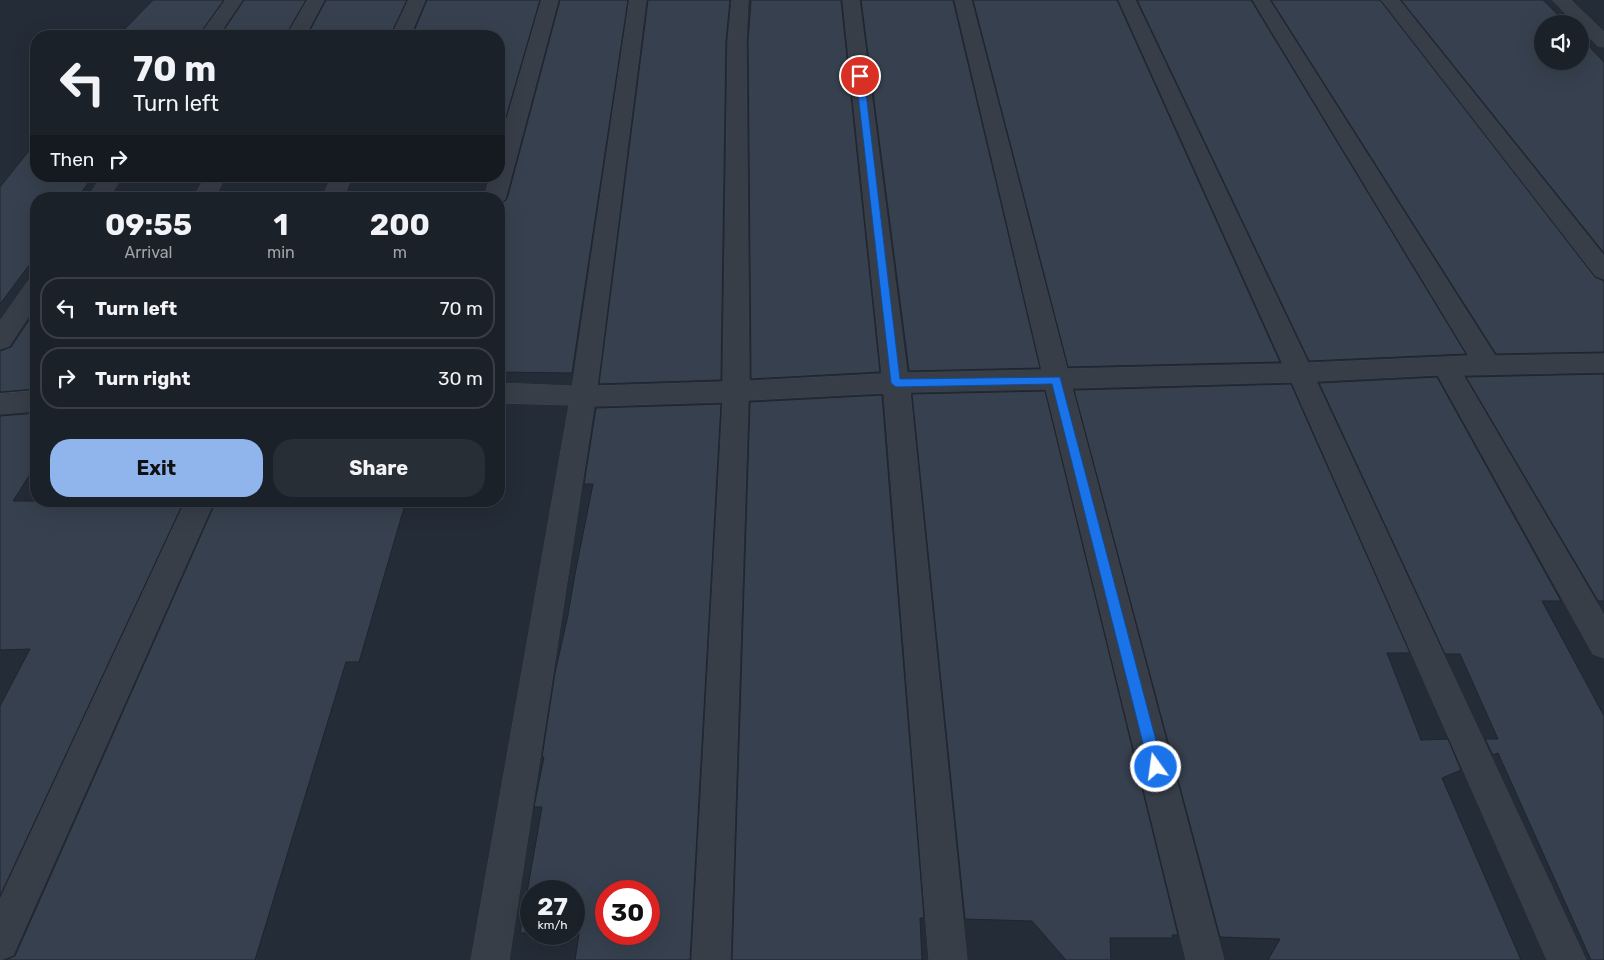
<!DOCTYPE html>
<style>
:root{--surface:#1b2129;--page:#282e35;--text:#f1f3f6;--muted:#a0a3a8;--line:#393e46;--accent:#90b4ec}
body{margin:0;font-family:Rubik,sans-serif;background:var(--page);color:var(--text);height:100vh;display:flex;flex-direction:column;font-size:19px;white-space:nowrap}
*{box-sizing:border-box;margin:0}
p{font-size:16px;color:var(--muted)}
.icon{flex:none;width:28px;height:28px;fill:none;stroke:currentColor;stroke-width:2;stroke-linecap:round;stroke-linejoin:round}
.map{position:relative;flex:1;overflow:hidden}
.panel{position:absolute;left:30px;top:192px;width:475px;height:315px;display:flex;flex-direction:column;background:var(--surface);border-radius:20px;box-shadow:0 5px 20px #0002,0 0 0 1px var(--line)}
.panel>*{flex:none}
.guide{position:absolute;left:30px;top:30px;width:475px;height:152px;border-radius:20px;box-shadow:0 5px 20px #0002,0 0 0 1px var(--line);background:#1b2129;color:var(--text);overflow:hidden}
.tools{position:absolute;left:1534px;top:15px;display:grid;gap:10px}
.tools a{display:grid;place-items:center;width:55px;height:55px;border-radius:50%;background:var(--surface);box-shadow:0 5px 20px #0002,0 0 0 1px var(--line);font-size:25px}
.speed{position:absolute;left:520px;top:880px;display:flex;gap:10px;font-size:25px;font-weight:700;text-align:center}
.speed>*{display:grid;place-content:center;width:65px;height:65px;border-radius:50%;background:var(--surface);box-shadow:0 5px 20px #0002,0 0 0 1px var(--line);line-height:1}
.speed small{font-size:12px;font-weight:400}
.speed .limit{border:8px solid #d22;background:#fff;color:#111}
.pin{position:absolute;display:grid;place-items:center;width:42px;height:42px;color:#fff;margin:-21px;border:2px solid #fff;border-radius:50%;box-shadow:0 1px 5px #0007}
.me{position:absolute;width:55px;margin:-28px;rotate:346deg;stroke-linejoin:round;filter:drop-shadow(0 0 4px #0008)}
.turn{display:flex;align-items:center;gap:18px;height:105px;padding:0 20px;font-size:22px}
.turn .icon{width:65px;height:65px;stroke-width:2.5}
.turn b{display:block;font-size:35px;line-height:42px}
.then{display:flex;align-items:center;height:48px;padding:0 20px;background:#0003;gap:10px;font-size:19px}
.eta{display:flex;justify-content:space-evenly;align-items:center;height:85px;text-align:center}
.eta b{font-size:30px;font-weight:700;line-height:35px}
.primary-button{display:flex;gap:10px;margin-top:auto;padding:10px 20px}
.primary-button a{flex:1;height:58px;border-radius:20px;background:var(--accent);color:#111;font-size:20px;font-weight:700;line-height:58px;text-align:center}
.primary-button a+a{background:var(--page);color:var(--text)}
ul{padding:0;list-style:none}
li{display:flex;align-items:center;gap:15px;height:62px;margin:0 10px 8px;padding:0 10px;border:2px solid var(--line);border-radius:20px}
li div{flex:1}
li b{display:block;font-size:19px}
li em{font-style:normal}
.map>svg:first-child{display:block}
</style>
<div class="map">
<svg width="1604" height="960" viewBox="0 0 1604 960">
<rect width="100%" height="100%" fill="#242c37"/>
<g fill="#37404e" stroke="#1f252f" fill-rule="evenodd">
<path d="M153 0H224L198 36H118Z"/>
<path d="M244 0H306L285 36H220Z"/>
<path d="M326 0H407L390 36H307Z"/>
<path d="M427 0H540L499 141V36H412Z"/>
<path d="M560 0H628L572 373 499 372V206L507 199Z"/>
<path d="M648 0H730L726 41 721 380 599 384Z"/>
<path d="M751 0H841L880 372 751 379 748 41Z"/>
<path d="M861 0H953L1040 368 909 371Z"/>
<path d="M973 0H1117L1280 362 1068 367Z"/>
<path d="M1137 0H1251L1466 354 1309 361Z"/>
<path d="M1271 0H1380L1595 277 1604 281V352L1496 354Z"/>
<path d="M1401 0H1543L1567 24H1542V61H1580V37L1604 62V253Z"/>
<path d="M36 142V176H93L77 199H36V256L0 304V187Z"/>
<path d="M31 317H36V389L0 392V351L11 347Z"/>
<path d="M1604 374V601H1598L1466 377Z"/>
<path d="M1437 377 1561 601H1542L1604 716V960H1591L1498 753 1493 755 1485 739H1498L1460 654H1445L1319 383Z"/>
<path d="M1291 384 1410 653H1387L1421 740 1448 739 1461 770 1442 778 1521 960H1268L1280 939 1220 937 1074 390Z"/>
<path d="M1045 391 1178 935H1172L1173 938H1110L1111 960H1066L1032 921 965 919 912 394Z"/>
<path d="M882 395 924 918H920L922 960H732L750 402Z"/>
<path d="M721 404 690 960H575L579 934H555H574V891H531V933H520L542 807H534L544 757H542L555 673 568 615 575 574 593 484H584L596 408ZM606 891H649V934H606Z"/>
<path d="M36 413V465L13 501H184L0 896V706L30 649 0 650V416Z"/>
<path d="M216 501H406L359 662H346L255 960H5L15 956Z"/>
</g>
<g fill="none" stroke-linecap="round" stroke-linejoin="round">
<defs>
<g id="minor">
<path d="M226 0H242L218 36H200Z"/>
<path d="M308 0H324L305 36H287Z"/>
<path d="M409 0H425L410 36H392Z"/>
<path d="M542 0H558L505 199 499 204V199H484L490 176H499V147Z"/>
<path d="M630 0H646L597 386 723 382 728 41 732 0H748L746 41 749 381 882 374 843 0H859L907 373 1042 370 955 0H971L1067 369 1283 364 1119 0H1135L1308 363 1469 356 1253 0H1269L1495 356 1604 354V372L1463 375 1604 615V658L1593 654 1438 375 1316 381 1586 960H1547L1292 382 1072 388 1224 960H1186L1046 389 910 392 967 960H929L884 393 748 400 730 960H692L723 402 594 406 509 960H471L569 405 499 403V383L572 386Z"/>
<path d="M1382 0H1399L1604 256V279L1596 276Z"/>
<path d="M1553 0H1571L1604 32V47L1598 46 1580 28V24H1576Z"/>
<path d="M102 176H123L108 199H87Z"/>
<path d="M206 176H226L214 199H193Z"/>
<path d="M332 176H352L343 199H322Z"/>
<path d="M36 279V305L9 346 0 349V321L28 281Z"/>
<path d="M36 391V411L0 414V394Z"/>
<path d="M186 501H214L13 955 0 960V900Z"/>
</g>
</defs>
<use href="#minor" stroke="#414751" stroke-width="1"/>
<use href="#minor" fill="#373e48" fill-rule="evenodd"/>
</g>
<path fill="#1a73e8" stroke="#114b97" d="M860 74 864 76 900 379 1060 377 1163 767 1161 772 1156 774 1151 772 1149 767 1052 384 896 387 891 383 856 76Z"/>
</svg>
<div class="tools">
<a><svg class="icon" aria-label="sound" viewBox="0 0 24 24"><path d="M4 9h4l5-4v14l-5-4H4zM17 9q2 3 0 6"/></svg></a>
</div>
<div class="speed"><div>27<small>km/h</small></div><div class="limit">30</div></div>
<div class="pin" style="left:860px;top:76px;background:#d93025"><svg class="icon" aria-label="arrive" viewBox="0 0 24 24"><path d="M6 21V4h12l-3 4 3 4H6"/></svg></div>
<svg class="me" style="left:1156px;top:767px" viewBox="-20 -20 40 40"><circle r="17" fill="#1a73e8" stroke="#fff" stroke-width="3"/><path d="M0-11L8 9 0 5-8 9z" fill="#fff"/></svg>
<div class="guide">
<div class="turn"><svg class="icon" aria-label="left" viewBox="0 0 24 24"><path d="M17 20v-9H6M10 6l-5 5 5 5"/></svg><div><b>70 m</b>Turn left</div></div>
<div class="then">Then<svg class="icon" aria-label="right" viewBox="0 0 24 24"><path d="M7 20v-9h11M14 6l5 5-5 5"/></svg></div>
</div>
<section class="panel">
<div class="eta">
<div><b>09:55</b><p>Arrival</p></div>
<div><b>1</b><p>min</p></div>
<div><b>200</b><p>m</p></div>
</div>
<ul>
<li><svg class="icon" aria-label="left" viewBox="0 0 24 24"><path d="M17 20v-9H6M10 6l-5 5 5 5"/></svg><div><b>Turn left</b></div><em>70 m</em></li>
<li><svg class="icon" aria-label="right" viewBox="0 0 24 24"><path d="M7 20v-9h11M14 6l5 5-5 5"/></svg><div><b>Turn right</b></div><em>30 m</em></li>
</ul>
<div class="primary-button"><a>Exit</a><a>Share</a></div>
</section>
</div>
